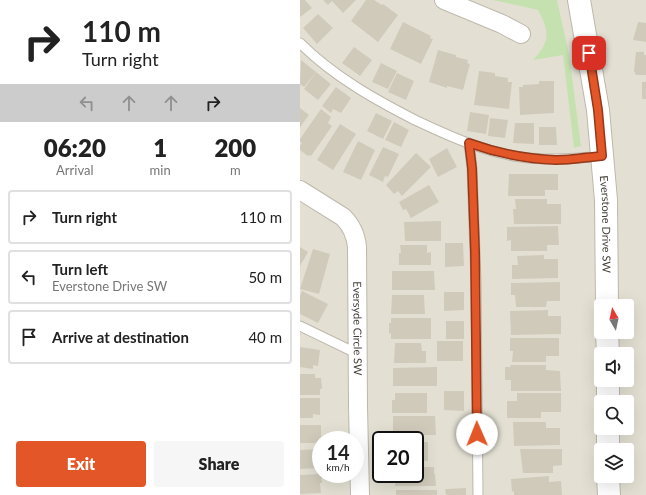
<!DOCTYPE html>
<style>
:root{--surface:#fff;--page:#f6f6f6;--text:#222;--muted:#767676;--line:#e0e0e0;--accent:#e35627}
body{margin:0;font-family:Lato,sans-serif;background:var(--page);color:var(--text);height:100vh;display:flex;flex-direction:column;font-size:15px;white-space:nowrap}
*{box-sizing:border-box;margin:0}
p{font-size:13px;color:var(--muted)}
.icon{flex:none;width:22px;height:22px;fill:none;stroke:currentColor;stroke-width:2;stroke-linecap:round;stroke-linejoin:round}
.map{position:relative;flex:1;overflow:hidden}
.panel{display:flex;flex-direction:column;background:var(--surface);width:300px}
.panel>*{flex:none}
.top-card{background:#fff;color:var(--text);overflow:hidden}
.needle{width:26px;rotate:351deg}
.tools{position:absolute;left:294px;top:299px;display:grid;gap:8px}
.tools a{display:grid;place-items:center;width:40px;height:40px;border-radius:4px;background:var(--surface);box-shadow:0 4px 16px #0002;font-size:20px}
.speed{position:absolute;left:12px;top:431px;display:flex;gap:8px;font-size:20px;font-weight:700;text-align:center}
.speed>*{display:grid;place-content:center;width:52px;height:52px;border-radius:50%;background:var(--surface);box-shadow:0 4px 16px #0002;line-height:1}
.speed small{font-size:10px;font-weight:400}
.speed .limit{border:2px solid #111;border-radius:6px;background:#fff;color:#111}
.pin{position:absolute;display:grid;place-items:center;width:34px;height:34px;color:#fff;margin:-17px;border-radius:8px;box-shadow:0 2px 6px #0006}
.me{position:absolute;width:44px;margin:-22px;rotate:359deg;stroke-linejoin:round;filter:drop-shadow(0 0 3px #0008)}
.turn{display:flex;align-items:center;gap:14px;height:84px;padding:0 16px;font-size:18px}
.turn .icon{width:52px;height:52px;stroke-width:2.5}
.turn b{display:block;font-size:28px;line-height:34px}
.lanes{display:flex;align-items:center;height:38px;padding:0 16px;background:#0003;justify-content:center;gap:20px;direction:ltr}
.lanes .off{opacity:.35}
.eta{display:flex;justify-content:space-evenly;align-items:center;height:68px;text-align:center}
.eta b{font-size:24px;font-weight:800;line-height:28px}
.action{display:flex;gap:8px;margin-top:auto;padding:8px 16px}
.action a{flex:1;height:46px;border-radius:4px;background:var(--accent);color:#fff;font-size:16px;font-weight:800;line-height:46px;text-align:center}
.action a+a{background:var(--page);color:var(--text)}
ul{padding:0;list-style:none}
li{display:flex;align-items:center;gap:12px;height:54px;margin:0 8px 6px;padding:0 8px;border:2px solid var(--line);border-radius:4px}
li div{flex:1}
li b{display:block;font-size:15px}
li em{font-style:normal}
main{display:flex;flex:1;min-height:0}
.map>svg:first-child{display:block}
</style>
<main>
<section class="panel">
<div class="top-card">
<div class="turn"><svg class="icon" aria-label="right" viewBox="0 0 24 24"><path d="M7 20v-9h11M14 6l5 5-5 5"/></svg><div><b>110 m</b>Turn right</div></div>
<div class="lanes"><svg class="icon off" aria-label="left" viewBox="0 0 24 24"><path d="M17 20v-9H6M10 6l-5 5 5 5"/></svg><svg class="icon off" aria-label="ahead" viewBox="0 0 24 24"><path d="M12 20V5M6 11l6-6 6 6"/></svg><svg class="icon off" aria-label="ahead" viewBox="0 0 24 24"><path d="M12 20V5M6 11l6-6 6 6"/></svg><svg class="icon" aria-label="right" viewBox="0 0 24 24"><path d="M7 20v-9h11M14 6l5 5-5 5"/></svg></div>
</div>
<div class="eta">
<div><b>06:20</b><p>Arrival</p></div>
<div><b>1</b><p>min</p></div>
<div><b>200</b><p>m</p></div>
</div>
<ul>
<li><svg class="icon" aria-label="right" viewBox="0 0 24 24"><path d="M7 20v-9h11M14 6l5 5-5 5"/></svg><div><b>Turn right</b></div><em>110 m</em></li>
<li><svg class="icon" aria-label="left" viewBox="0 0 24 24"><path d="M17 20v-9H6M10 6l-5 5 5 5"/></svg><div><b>Turn left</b><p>Everstone Drive SW</p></div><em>50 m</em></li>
<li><svg class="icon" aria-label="arrive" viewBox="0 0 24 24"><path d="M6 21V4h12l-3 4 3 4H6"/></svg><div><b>Arrive at destination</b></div><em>40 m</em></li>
</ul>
<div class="action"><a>Exit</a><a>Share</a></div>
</section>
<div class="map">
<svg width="346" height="495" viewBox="0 0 346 495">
<rect width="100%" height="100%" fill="#f0ede4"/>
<path fill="#e3e0d3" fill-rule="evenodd" d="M0 0H346V495H0ZM301 306H327V332H301ZM301 354H327V380H301ZM301 402H327V428H301ZM21 440H55V474H21ZM81 440H115V474H81ZM301 450H327V476H301Z"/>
<path fill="#c6e1b0" d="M193 0H257L269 54 281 146 274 148 263 55 233 60C250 42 250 32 238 10Z"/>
<g fill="#d0cabb">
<path d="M0 0H5L12 8 0 17Z"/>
<path d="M23 0H56L43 13 32 1 28 5Z"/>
<path d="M66 0H74L82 5 83 4 98 15 78 42 51 21Z"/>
<path d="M18 14 33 28 17 44 3 28Z"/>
<path d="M103 22 131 36 130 38 133 39 121 64 90 49Z"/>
<path d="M338 22 346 23V42L333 40Z"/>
<path d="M54 47 72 60 60 76 42 63Z"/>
<path d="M138 50 156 55V57L168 60 167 63 170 64 163 90 147 86V88L129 82Z"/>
<path d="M336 52H344V55H346V75H336L334 71Z"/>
<path d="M1 60 16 72 4 87 0 84Z"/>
<path d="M81 63 97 71 88 89 72 82Z"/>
<path d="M179 71 195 73V76L208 78V82H212L209 109 174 105Z"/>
<path d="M16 72 31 84 18 100 4 89Z"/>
<path d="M97 73 114 81 106 100 88 92Z"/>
<path d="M239 81H254V113L220 115 219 87H223V85L239 84Z"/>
<rect x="342" y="82" width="4" height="17"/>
<path d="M36 87 51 98 41 113 33 109 31 113 22 106Z"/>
<path d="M0 108 9 115 0 127Z"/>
<path d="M21 109 31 117 28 123 32 126 11 156 9 155 8 156 0 150V146L2 143 0 141V139Z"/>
<path d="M170 112 189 115 186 134 167 131Z"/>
<path d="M76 113 92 121 83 139 67 131Z"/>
<path d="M190 118 208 120 205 138 188 136Z"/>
<path d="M94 122 109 130 101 147 85 140Z"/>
<path d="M215 123H234V144L213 143Z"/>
<path d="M40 124 56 134 33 170 17 160Z"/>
<path d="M239 127H256L257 145H239Z"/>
<path d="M58 141 75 150 61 180 43 172Z"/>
<path d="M83 147 99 154 88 177 85 176 83 182 69 175Z"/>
<path d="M147 148 157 167 138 177 129 159Z"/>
<path d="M116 153 131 167 102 196 98 191 94 194 86 185Z"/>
<path d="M209 174H258V190H245V196H208Z"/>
<path d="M129 185 139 202 111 218 106 209 103 210 99 202Z"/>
<path d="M215 199H247V204H261V224H214L213 209H216Z"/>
<path d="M141 221V241H105L104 222Z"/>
<path d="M258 226 259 245H247V251H211V240L207 241V227Z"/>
<path d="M145 243H163L164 266 145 267Z"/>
<path d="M100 245H127V253L131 252V265H99V253H101Z"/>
<path d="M0 247 8 252 0 266Z"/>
<path d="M13 249 30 254 19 294 0 289Z"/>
<path d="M244 255V259H258V278L212 279V265H218L217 256Z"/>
<path d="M92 271H134L135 290H92Z"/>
<path d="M260 282V301H247L246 307H216L215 295H211V283Z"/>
<path d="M2 291 28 304 18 323 0 314V296Z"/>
<path d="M144 292H164V310L144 311Z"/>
<path d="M92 295H124L125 314H91Z"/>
<path d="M248 310V316H261V334L211 335 210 311Z"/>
<path d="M91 318H131V339H91V333L89 334V323H91Z"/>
<rect x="146" y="321" width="18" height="18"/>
<path d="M210 338H259V356H246V362H212L213 351H210Z"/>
<rect x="137" y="341" width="26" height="20"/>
<path d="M95 343H121L122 351H126V363H94Z"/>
<path d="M0 347 20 350 18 366 13 365V369L0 367Z"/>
<path d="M211 365H246V370L260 371 261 391H211V380H205V367H210Z"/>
<path d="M137 367V386H93V368Z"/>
<path d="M0 374H15V378H21L22 389H20V395H0Z"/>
<path d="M144 391H164V411L144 410Z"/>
<path d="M95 393H127V413H92V400H95Z"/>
<path d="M217 393H261V412H241V418H207V401H217Z"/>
<path d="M0 398H20V415L13 414V418H0Z"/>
<path d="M93 416H135L136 435H93Z"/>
<path d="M213 422H246V428H260V445L214 446Z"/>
<rect x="0" y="425" width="21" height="18"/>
<path d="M115 442H128V461L115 460Z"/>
<path d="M21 449V468L0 469V450Z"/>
<path d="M220 449H262V465L253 466V473H223Z"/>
<path d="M115 467H134V474H135L136 486H95V474H115Z"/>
<path d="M21 474 22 483H20L21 493 0 494V475Z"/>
<path d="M249 476V482L261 481 262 495H214V491L212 492 211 479Z"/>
<path d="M166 488V495H146L145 489Z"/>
<rect x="96" y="490" width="41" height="5"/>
</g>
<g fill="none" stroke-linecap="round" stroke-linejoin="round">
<defs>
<g id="service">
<path d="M0 43C33 76 74 99 115 120 149 136 184 152 221 157 248 161 275 159 302 156"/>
<path d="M169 143 172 168 176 282 178 495"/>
<path d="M0 326 58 354"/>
</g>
<g id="minor">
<path d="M144 0 202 24 221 34"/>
<path id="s1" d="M0 190 43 217C52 226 56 235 57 247L58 407 60 495"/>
</g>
<g id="tertiary">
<path id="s2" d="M279 0 298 110 306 200 307 306"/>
<path d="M307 332 308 354"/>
<path d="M308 380V402"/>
<path d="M308 428V450"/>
<path d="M308 476 309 495"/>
</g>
</defs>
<use href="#service" stroke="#bdb8ab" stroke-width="11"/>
<use href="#minor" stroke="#bdb8ab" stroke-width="20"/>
<use href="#tertiary" stroke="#bdb8ab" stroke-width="24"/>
<use href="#service" stroke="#fff" stroke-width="9"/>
<use href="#minor" stroke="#fff" stroke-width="18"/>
<use href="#tertiary" stroke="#fff" stroke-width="22"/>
</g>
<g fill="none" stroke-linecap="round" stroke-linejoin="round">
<defs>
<path id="route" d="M177 434 175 251 172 168 169 143C197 153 226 159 256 160 272 160 287 157 302 156L298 110 289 53"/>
</defs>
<use href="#route" stroke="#943819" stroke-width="10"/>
<use href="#route" stroke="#e35627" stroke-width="7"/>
</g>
<g text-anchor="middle" stroke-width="4" stroke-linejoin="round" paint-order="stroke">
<g font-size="11" fill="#413e35" stroke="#fff">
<text dy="4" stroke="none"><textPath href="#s2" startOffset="226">Everstone Drive SW</textPath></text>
<text dy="4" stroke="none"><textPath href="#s1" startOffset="166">Eversyde Circle SW</textPath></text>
</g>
</g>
</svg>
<div class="tools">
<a><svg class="needle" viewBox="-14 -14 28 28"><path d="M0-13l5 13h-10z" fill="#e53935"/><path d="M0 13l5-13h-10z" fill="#767676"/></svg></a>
<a><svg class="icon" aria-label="sound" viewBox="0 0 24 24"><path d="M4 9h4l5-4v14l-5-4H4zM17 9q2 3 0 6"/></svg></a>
<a><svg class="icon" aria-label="search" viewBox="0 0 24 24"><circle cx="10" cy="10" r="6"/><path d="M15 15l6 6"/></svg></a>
<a><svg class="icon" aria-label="layers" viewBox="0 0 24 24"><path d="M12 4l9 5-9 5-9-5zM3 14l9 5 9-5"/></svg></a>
</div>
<div class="speed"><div>14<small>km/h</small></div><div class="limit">20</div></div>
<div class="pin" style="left:289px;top:53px;background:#d93025"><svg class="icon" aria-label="arrive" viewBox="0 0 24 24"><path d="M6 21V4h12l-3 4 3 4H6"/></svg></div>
<svg class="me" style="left:177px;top:434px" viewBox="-20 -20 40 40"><circle r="19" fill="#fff"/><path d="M0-13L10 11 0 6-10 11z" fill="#e35627"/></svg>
</div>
</main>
